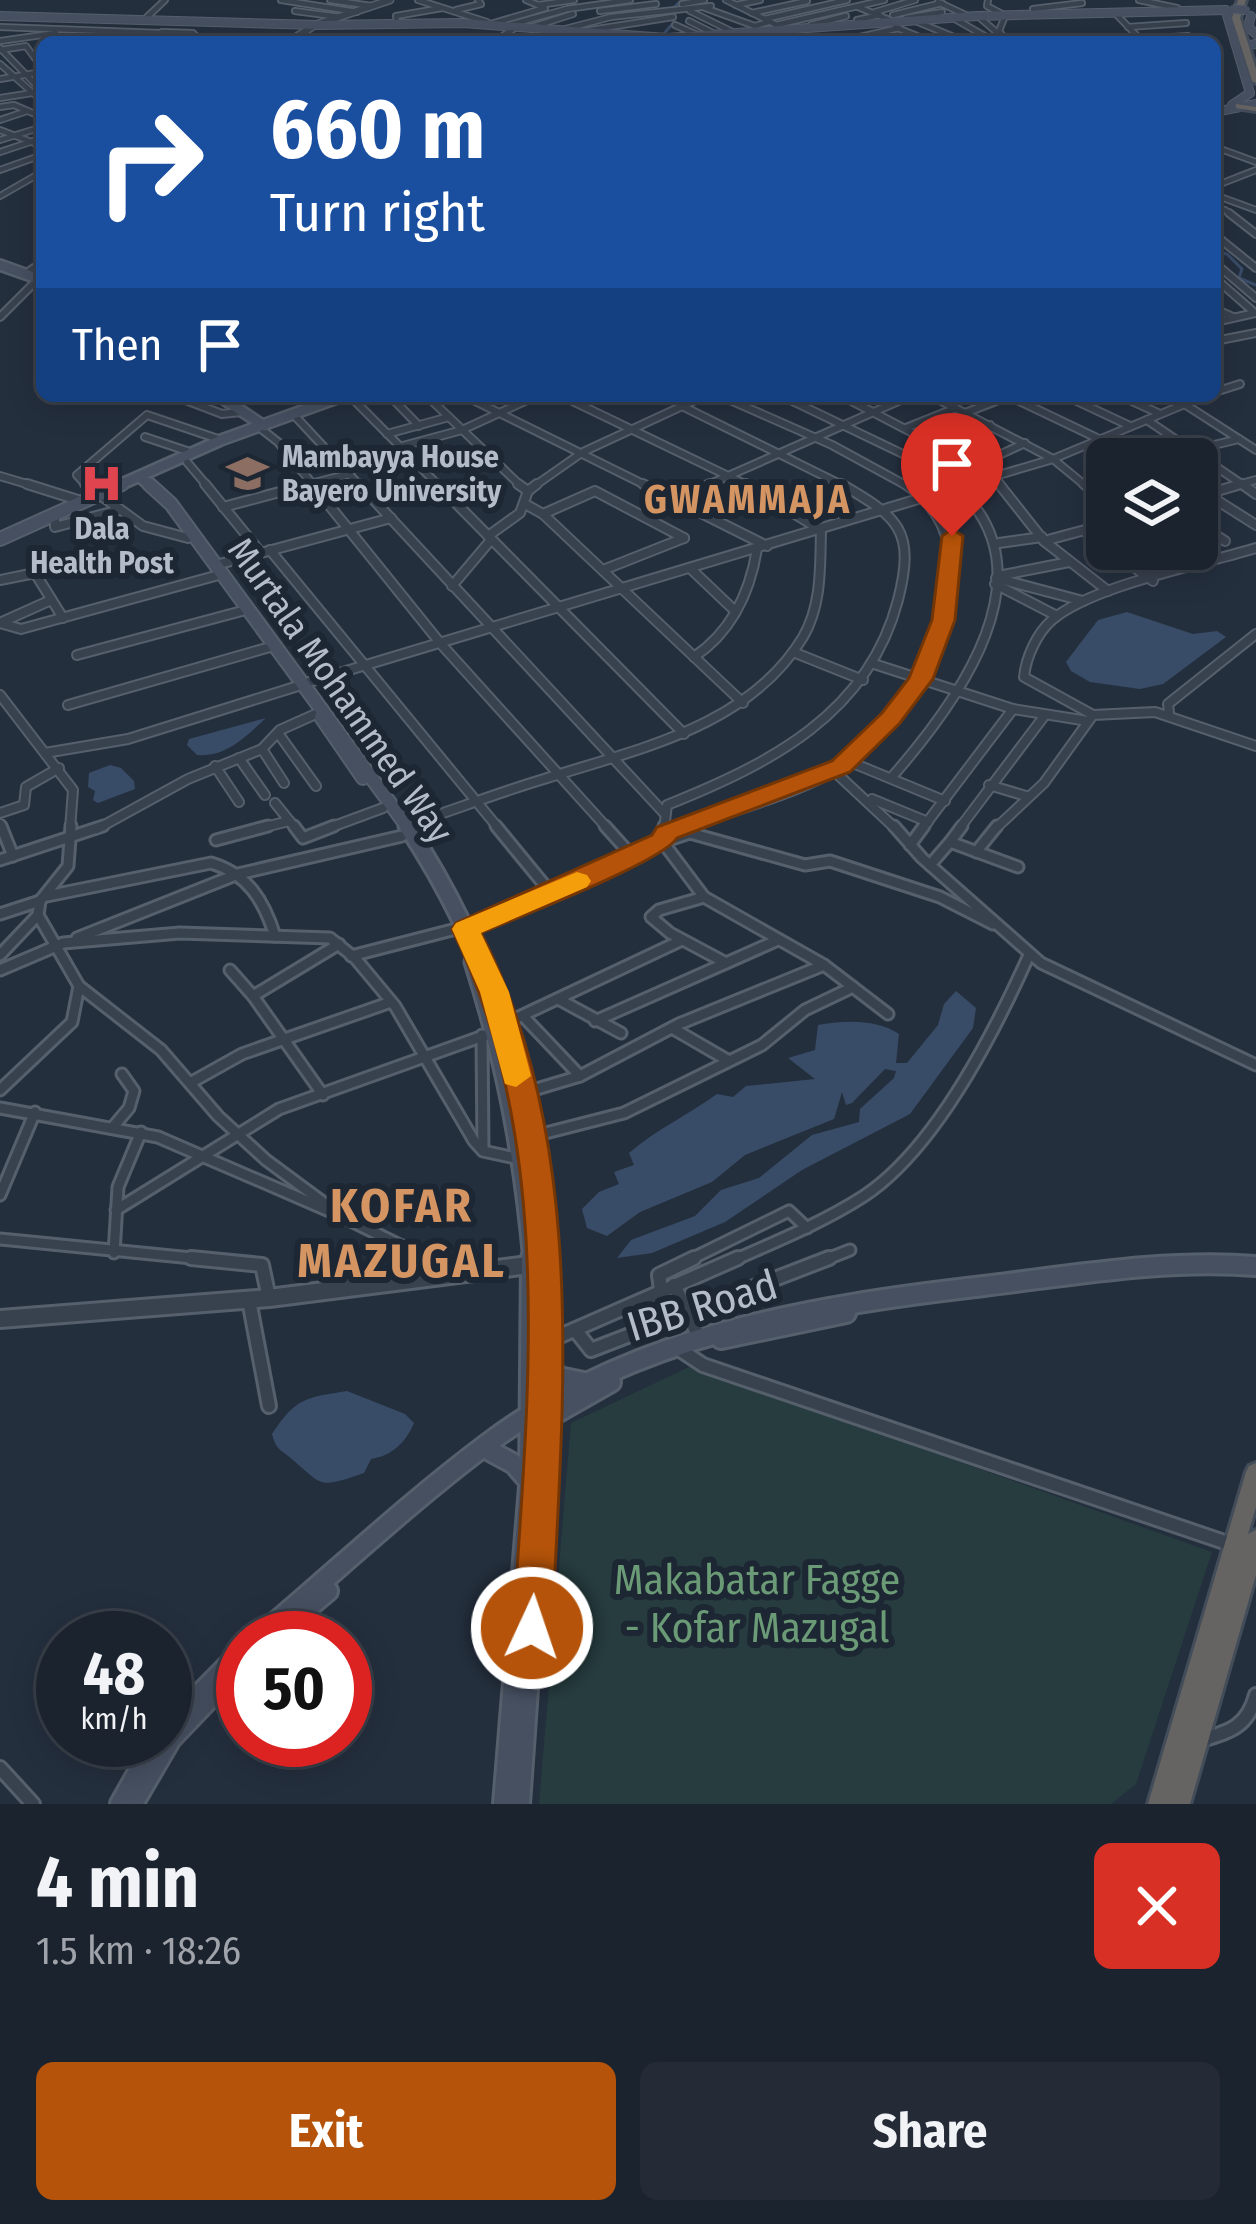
<!DOCTYPE html>
<meta charset="utf-8">
<style>
:root{--surface:#1b232e;--page:#242b36;--text:#f1f3f6;--muted:#a0a4aa;--line:#39404a;--accent:#b45309}
body{margin:0;font-family:"Fira Sans Condensed",sans-serif;background:var(--page);color:var(--text);height:100vh;display:flex;flex-direction:column;font-size:45px;white-space:nowrap}
*{box-sizing:border-box;margin:0}
p{font-size:39px;color:var(--muted)}
.icon{flex:none;width:66px;height:66px;fill:none;stroke:currentColor;stroke-width:2;stroke-linecap:round;stroke-linejoin:round}
.map{position:relative;height:1804px;overflow:hidden}
.side{display:flex;flex-direction:column;background:var(--surface);flex:1}
.side>*{flex:none}
.guide{position:absolute;left:36px;top:36px;width:1185px;height:366px;border-radius:18px;box-shadow:0 6px 30px #0003,0 0 0 3px var(--line);background:#1a4fa0;color:#fff;overflow:hidden}
.controls{position:absolute;left:1086px;top:438px;display:grid;gap:24px}
.controls a{display:grid;place-items:center;width:132px;height:132px;border-radius:18px;background:var(--surface);box-shadow:0 6px 30px #0003,0 0 0 3px var(--line);font-size:60px}
.speed{position:absolute;left:36px;top:1611px;display:flex;gap:24px;font-size:60px;font-weight:700;text-align:center}
.speed>*{display:grid;place-content:center;width:156px;height:156px;border-radius:50%;background:var(--surface);box-shadow:0 6px 30px #0003,0 0 0 3px var(--line);line-height:1}
.speed small{font-size:30px;font-weight:400}
.speed .limit{border:18px solid #d22;background:#fff;color:#111}
.pin{position:absolute;display:grid;place-items:center;width:102px;height:102px;color:#fff;margin:-123px -51px;border-radius:50% 50% 50% 0;rotate:-45deg;box-shadow:0 0 12px #0007}
.pin .icon{rotate:45deg}
.me{position:absolute;width:132px;margin:-66px;rotate:3deg;stroke-linejoin:round;filter:drop-shadow(0 0 9px #0008)}
.turn{display:flex;align-items:center;gap:42px;height:252px;padding:0 36px;font-size:54px}
.turn .icon{width:156px;height:156px;stroke-width:2.5}
.turn b{display:block;font-size:84px;line-height:102px}
.then{display:flex;align-items:center;height:114px;padding:0 36px;background:#0003;gap:24px;font-size:45px}
.round{display:grid;place-items:center;flex:none;width:126px;height:126px;border-radius:18px;background:var(--page)}
.headline{display:flex;align-items:center;justify-content:space-between;height:204px;padding:0 36px}
h1{font-size:72px;font-weight:700;line-height:90px}
.action{display:flex;gap:24px;margin-top:auto;padding:24px 36px}
.action a{flex:1;height:138px;border-radius:18px;background:var(--accent);color:#fff;font-size:48px;font-weight:700;line-height:138px;text-align:center}
.action a+a{background:var(--page);color:var(--text)}
.map>svg:first-child{display:block}
</style>
<div class="map">
<svg width="1256" height="1804" viewBox="0 0 1256 1804">
<rect width="100%" height="100%" fill="#242f3e"/>
<path fill="#263c3f" d="M691 1366 1212 1552 1136 1784 1111 1804H539L571 1423Z"/>
<g fill="#394c67">
<path d="M1127 612 1193 634 1217 631 1226 637 1163 684 1140 689 1090 682 1071 671 1066 662 1098 620Z"/>
<path d="M266 718C245 737 227 757 197 755L187 745 189 739Z"/>
<path d="M110 765 121 768 134 781 135 789 98 803 93 800 95 791 88 787 89 773Z"/>
<path d="M956 991 976 1008 973 1028 910 1114 802 1170 725 1222 652 1253 617 1258 631 1240 695 1216 721 1190 759 1178 812 1135 859 1122 860 1109 894 1078 896 1071 885 1069 852 1103 846 1105 842 1092 834 1119 745 1155 712 1182 640 1212 607 1236 587 1228 582 1209 599 1192 619 1184 614 1172 634 1165 629 1153C657 1129 688 1115 717 1094L733 1097 746 1086 815 1079 788 1058 815 1050 818 1025C843 1020 878 1019 899 1034L896 1063H907L938 1025 944 1004Z"/>
<path d="M347 1391 405 1414 414 1423C406 1442 392 1456 371 1459L364 1473C315 1490 324 1485 288 1456 278 1448 276 1448 272 1434 296 1398 304 1398 347 1391Z"/>
</g>
<g fill="none" stroke-linecap="round" stroke-linejoin="round">
<g stroke="#394c67" stroke-width="3">
<path d="M668 42 662 36 674 22 672 9 682 0"/>
<path d="M1215 252 1227 254 1242 269 1239 278 1256 285"/>
</g>
<defs>
<g id="minor-far4">
<path d="M281 0 357 12"/>
<path d="M330 0 372 6"/>
<path d="M418 0 487 22"/>
<path d="M526 0 538 5 574 0"/>
<path d="M726 0 811 42"/>
<path d="M988 0 987 6 1004 15"/>
<path d="M1139 0 1177 8"/>
<path d="M938 2 968 16"/>
<path d="M682 4 704 0"/>
<path d="M736 5 760 0"/>
<path d="M858 7 897 23"/>
<path d="M705 8 755 26 768 22"/>
<path d="M1033 9 1082 3"/>
<path d="M456 10 481 4 478 0"/>
<path d="M295 11 340 17"/>
<path d="M600 11 656 4"/>
<path d="M690 11 739 35"/>
<path d="M875 12 915 0"/>
<path d="M752 13 807 1"/>
<path d="M1115 13 1143 42"/>
<path d="M893 15 942 3"/>
<path d="M1005 16 999 31 1008 42"/>
<path d="M979 17 1001 36"/>
<path d="M906 18 942 12"/>
<path d="M145 19 165 0"/>
<path d="M765 19 847 0"/>
<path d="M955 19 990 39"/>
<path d="M857 20 880 15"/>
<path d="M689 21 719 36"/>
<path d="M918 22 966 42"/>
<path d="M397 23 396 16 442 8"/>
<path d="M487 25 545 8 538 5"/>
<path d="M675 25 702 37"/>
<path d="M776 25 884 0"/>
<path d="M811 25 846 16"/>
<path d="M506 26 567 9 630 0"/>
<path d="M0 27 161 33"/>
<path d="M532 27 573 14"/>
<path d="M895 27 932 42"/>
<path d="M1128 27 1186 23"/>
<path d="M561 30 611 17 711 6"/>
<path d="M162 32 193 33 202 42"/>
<path d="M560 32 553 39 565 42"/>
<path d="M578 32 673 17"/>
<path d="M245 38 293 39"/>
<path d="M1098 39 1138 37"/>
<path d="M1140 39 1188 36"/>
<path d="M0 41 56 33"/>
<path d="M78 41 99 39"/>
<path d="M170 42 199 39"/>
<path d="M493 42 515 28"/>
<path d="M742 42 746 36"/>
<path d="M765 42 772 35"/>
<path d="M838 42 899 28"/>
<path d="M884 42 914 35"/>
<path d="M1027 42 1042 39"/>
<path d="M0 48 42 91"/>
<path d="M0 50 26 46 42 68"/>
<path d="M0 64 42 101"/>
<path d="M0 79 42 72"/>
<path d="M0 98 32 93"/>
<path d="M0 107 14 105 42 117"/>
<path d="M0 120 27 111"/>
<path d="M0 130 42 146"/>
<path d="M0 140 42 127"/>
<path d="M1215 147 1256 162"/>
<path d="M0 152 42 138"/>
<path d="M0 170 42 155"/>
<path d="M1215 186 1256 170"/>
<path d="M1215 195 1256 210"/>
<path d="M0 196 42 172"/>
<path d="M1225 210 1233 216"/>
</g>
<g id="minor-far3">
<path d="M1229 213 1256 234"/>
<path d="M1215 235 1256 268"/>
<path d="M1215 263 1256 298"/>
<path d="M1215 278 1255 313 1215 322"/>
<path d="M1215 309 1233 317"/>
<path d="M0 317 39 278"/>
<path d="M1215 341 1256 333"/>
<path d="M1215 392 1240 384"/>
<path d="M175 396 222 414 241 412"/>
<path d="M350 396 440 487"/>
<path d="M390 396 419 426"/>
<path d="M427 396 522 487"/>
<path d="M465 396 649 487"/>
<path d="M562 396 751 487"/>
<path d="M721 396 832 445 909 487"/>
<path d="M782 396 907 456 956 487"/>
<path d="M842 396 991 474 1002 487"/>
<path d="M932 396 1053 459 1087 487"/>
<path d="M1009 396 1099 439"/>
<path d="M1066 396 1130 426"/>
<path d="M1121 396 1158 413"/>
<path d="M1172 396 1256 450"/>
<path d="M682 406 846 487"/>
<path d="M965 413 1009 396"/>
<path d="M295 416 361 487"/>
<path d="M1147 420 1246 487"/>
<path d="M260 428 278 442 315 487"/>
<path d="M906 428 956 408"/>
<path d="M387 434 449 417"/>
<path d="M145 437 193 453"/>
<path d="M399 447 462 430 536 396"/>
<path d="M940 447 990 425"/>
<path d="M1193 450 1239 439"/>
<path d="M187 462 208 487"/>
<path d="M975 466 1025 443"/>
<path d="M0 476 37 487"/>
<path d="M88 487 77 475 147 415 221 440"/>
<path d="M298 487 350 474"/>
<path d="M533 487 583 452 704 396"/>
<path d="M703 487 910 396"/>
<path d="M958 487 1053 459 1204 396"/>
<path d="M1230 487 1256 480"/>
</g>
<g id="minor-far2">
<path d="M27 484 81 501"/>
<path d="M85 484 143 526 188 538"/>
<path d="M205 484 261 553"/>
<path d="M312 484 441 644 608 829"/>
<path d="M359 484 664 813"/>
<path d="M437 484 684 734"/>
<path d="M518 484 528 491"/>
<path d="M643 484 767 546"/>
<path d="M999 484 1044 541 1108 591"/>
<path d="M1084 484 1107 504"/>
<path d="M1242 484 1256 494"/>
<path d="M1207 494 1256 525"/>
<path d="M1197 497 1241 484"/>
<path d="M677 499 710 484"/>
<path d="M525 504 543 514 743 703"/>
<path d="M223 507 310 484"/>
<path d="M55 514V527L119 510"/>
<path d="M543 514 595 491 684 538"/>
<path d="M1197 523 1225 541"/>
<path d="M1084 531 1107 548"/>
<path d="M91 535 99 520"/>
<path d="M488 536 520 513 528 491 537 484"/>
<path d="M1044 541 1107 524"/>
<path d="M999 543 1042 537"/>
<path d="M1109 549 1153 581"/>
<path d="M1166 549 1191 567"/>
<path d="M270 550 499 829"/>
<path d="M216 565 391 518"/>
<path d="M691 569 734 610"/>
<path d="M603 570 684 538"/>
<path d="M998 576 1069 562"/>
<path d="M996 578 1083 601"/>
<path d="M0 580 35 573 63 618"/>
<path d="M995 584 1057 616"/>
<path d="M452 586 490 541"/>
<path d="M2 622 51 600"/>
<path d="M0 623 21 629 215 576"/>
<path d="M793 652 863 680"/>
<path d="M77 655 242 611"/>
<path d="M694 657C731 632 750 592 757 549"/>
<path d="M874 664 1013 709 1088 721"/>
<path d="M306 683 968 484"/>
<path d="M0 695 73 790 70 829"/>
<path d="M68 705 270 647"/>
<path d="M1169 713 1168 704 1256 634"/>
<path d="M1093 715 1024 677C1026 657 1037 633 1052 620 1091 586 1204 564 1256 548"/>
<path d="M278 733 316 786"/>
<path d="M262 749 284 783"/>
<path d="M45 753 128 739 298 686"/>
<path d="M239 758 265 795"/>
<path d="M848 761 945 801"/>
<path d="M215 766 239 802"/>
<path d="M834 771 896 829"/>
<path d="M891 778C957 703 1056 570 953 484"/>
<path d="M989 785 1026 796"/>
<path d="M872 799 928 822"/>
<path d="M275 803 296 829"/>
<path d="M0 813 24 805 26 787 59 768"/>
<path d="M0 824 2 829"/>
<path d="M405 826C451 811 497 793 544 779 637 749 749 727 803 637 822 605 820 566 821 530L746 484"/>
<path d="M97 829 188 779 262 749 280 730 318 713"/>
<path d="M257 829 289 821"/>
<path d="M326 829 383 808"/>
<path d="M664 829 667 805C769 764 868 715 898 600 916 530 898 517 841 484"/>
<path d="M677 829C723 814 804 792 842 766 919 713 1008 551 905 484"/>
<path d="M922 829 1013 709"/>
<path d="M959 829 1045 715"/>
<path d="M995 829 1044 783 1093 715 1155 712 1256 746"/>
</g>
<g id="minor-far1">
<path d="M1 826 13 856"/>
<path d="M71 826 68 866 40 901 38 915 79 986 161 1050 218 1116 266 1160 343 1217 432 1261"/>
<path d="M294 826 303 838 334 826"/>
<path d="M496 826 551 893"/>
<path d="M605 826 632 856"/>
<path d="M894 826 922 858 1041 963 1256 1065"/>
<path d="M666 833 686 826"/>
<path d="M216 840 268 826"/>
<path d="M662 841 704 897 824 965 888 1014"/>
<path d="M663 842 690 833 805 865 830 861 940 897 993 924"/>
<path d="M950 842 962 826"/>
<path d="M910 845 924 826"/>
<path d="M976 852 997 826"/>
<path d="M0 860 103 826"/>
<path d="M930 865 950 842 1018 867"/>
<path d="M47 896 211 863C248 874 264 901 275 936"/>
<path d="M704 897 659 910 651 917 670 933 726 963"/>
<path d="M0 914 40 901"/>
<path d="M466 929 662 841 664 826"/>
<path d="M77 938 238 874 402 836"/>
<path d="M63 943 180 933 330 938 355 958 395 1006 474 1141 483 1151 520 1159"/>
<path d="M0 955 38 915"/>
<path d="M351 956 456 929"/>
<path d="M0 970 61 944"/>
<path d="M230 970 253 996"/>
<path d="M560 1000 621 1033"/>
<path d="M523 1016 580 1076"/>
<path d="M595 1021 778 940"/>
<path d="M504 1024 682 940"/>
<path d="M672 1028 729 1061"/>
<path d="M482 1035 483 1150"/>
<path d="M190 1083 242 1054 391 1002"/>
<path d="M0 1090 72 1022 79 986"/>
<path d="M520 1094 580 1076 679 1024 824 965"/>
<path d="M323 1095 253 996 339 944"/>
<path d="M0 1108 158 1137 341 1216"/>
<path d="M113 1127 129 1108 134 1091 122 1074"/>
<path d="M530 1137 624 1113 762 1045 805 1010 853 987"/>
<path d="M0 1195 35 1112"/>
<path d="M116 1210 279 1109 497 1031"/>
<path d="M0 1239 222 1261"/>
<path d="M114 1253 118 1187 141 1132"/>
<path d="M687 1261 789 1211 807 1228"/>
<path d="M732 1261C777 1241 822 1223 864 1196 935 1149 995 1031 1029 955"/>
<path d="M822 1261 850 1250"/>
</g>
<g id="minor">
<path d="M191 1258 262 1265 269 1298"/>
<path d="M428 1258 448 1274"/>
<path d="M674 1285 699 1337"/>
<path d="M661 1290 659 1275 694 1258"/>
<path d="M249 1300 269 1406"/>
<path d="M576 1331 591 1350 829 1258"/>
<path d="M544 1343 738 1258"/>
<path d="M682 1351 703 1365 1236 1546"/>
<path d="M1201 1740C1230 1732 1248 1726 1256 1695"/>
<path d="M0 1768 33 1804"/>
</g>
<path id="tertiary-far2" d="M288 42 315 25 390 0"/>
<path id="tertiary-far1" d="M31 271 42 264"/>
<path id="tertiary" d="M0 1319 269 1298 536 1264"/>
<g id="secondary-far4">
<path d="M1227 15 1250 93 1232 105"/>
<path d="M0 16 319 25 463 23 667 38 977 16 1226 10"/>
<path d="M1251 16 1248 27 1256 34"/>
<path d="M1250 45 1256 44"/>
<path d="M1215 112 1256 104"/>
</g>
<g id="secondary-far3">
<path d="M0 265 42 280"/>
<path d="M219 396 264 426"/>
<path d="M140 477 152 487"/>
<path d="M115 487 221 440 343 396"/>
</g>
<g id="secondary-far2">
<path d="M149 484 171 504 409 829"/>
<path d="M0 539 122 484"/>
<path d="M321 717 363 778"/>
</g>
<g id="secondary-far1">
<path d="M407 826C503 972 526 1090 543 1261"/>
<path d="M473 962C506 1066 522 1152 532 1261"/>
</g>
<g id="secondary">
<path d="M721 1339 846 1313"/>
<path d="M544 1361 559 1377 588 1383"/>
<path d="M537 1424 611 1382"/>
<path d="M490 1451 514 1464 527 1479"/>
<path d="M257 1638C333 1574 407 1504 487 1444 631 1335 810 1306 984 1286 1075 1275 1165 1259 1256 1266"/>
<path d="M272 1638 328 1591"/>
<path d="M165 1729 243 1650"/>
<path d="M120 1804 156 1740"/>
<path d="M133 1804 171 1739 243 1664"/>
<path d="M503 1804 529 1487 531 1258"/>
<path d="M520 1804 545 1446 542 1258"/>
</g>
<g id="trunk">
<path d="M1238 0H1246L1240 18 1256 69V83L1252 81 1232 18Z"/>
<path d="M1236 104 1256 107V111L1236 108Z"/>
<path d="M1256 1463V1507L1248 1534 1256 1530V1575L1190 1804H1148L1246 1472 1249 1466Z"/>
</g>
</defs>
<use href="#minor-far4" stroke="#565f6c" stroke-width="8"/>
<use href="#minor-far3" stroke="#565f6c" stroke-width="10"/>
<use href="#minor-far2" stroke="#565f6c" stroke-width="12"/>
<use href="#minor-far1" stroke="#565f6c" stroke-width="15"/>
<use href="#minor" stroke="#565f6c" stroke-width="18"/>
<use href="#tertiary-far2" stroke="#565f6c" stroke-width="9"/>
<use href="#tertiary-far1" stroke="#565f6c" stroke-width="12"/>
<use href="#tertiary" stroke="#565f6c" stroke-width="22"/>
<use href="#secondary-far4" stroke="#565f6c" stroke-width="10"/>
<use href="#secondary-far3" stroke="#565f6c" stroke-width="14"/>
<use href="#secondary-far2" stroke="#565f6c" stroke-width="16"/>
<use href="#secondary-far1" stroke="#565f6c" stroke-width="21"/>
<use href="#secondary" stroke="#565f6c" stroke-width="24"/>
<use href="#trunk" stroke="#434c59" stroke-width="6"/>
<use href="#minor-far4" stroke="#38414e" stroke-width="4.5"/>
<use href="#minor-far3" stroke="#38414e" stroke-width="6"/>
<use href="#minor-far2" stroke="#38414e" stroke-width="8"/>
<use href="#minor-far1" stroke="#38414e" stroke-width="9"/>
<use href="#minor" stroke="#38414e" stroke-width="12"/>
<use href="#tertiary-far2" stroke="#38414e" stroke-width="6"/>
<use href="#tertiary-far1" stroke="#38414e" stroke-width="8"/>
<use href="#tertiary" stroke="#38414e" stroke-width="16"/>
<use href="#secondary-far4" stroke="#465061" stroke-width="8"/>
<use href="#secondary-far3" stroke="#465061" stroke-width="9"/>
<use href="#secondary-far2" stroke="#465061" stroke-width="12"/>
<use href="#secondary-far1" stroke="#465061" stroke-width="15"/>
<use href="#secondary" stroke="#465061" stroke-width="18"/>
<use href="#trunk" fill="#656462" fill-rule="evenodd"/>
<defs>
<path id="secondary-bridge" d="M1233 9 1246 10"/>
</defs>
<use href="#secondary-bridge" stroke="#565f6c" stroke-width="10" stroke-linecap="butt"/>
<use href="#secondary-bridge" stroke="#465061" stroke-width="8"/>
</g>
<path fill="#b45309" stroke="#753606" stroke-width="3" d="M952 529 963 536 955 620 933 679 900 723 850 772 677 838C662 862 516 918 481 933 589 1143 563 1400 552 1628L546 1640 532 1646 518 1640 513 1628C528 1398 557 1142 452 929L456 923 652 835 657 827 832 761 882 713 909 678 932 620 942 536Z"/>
<path fill="#f59e0b" d="M577 872 587 875 591 881 587 887 481 933 509 992 531 1076 516 1087 505 1084 480 992 452 929 456 923Z"/>
<defs>
<symbol id="university-bare" viewBox="-9 -9 18 18"><path d="M0-5L7-2L0 1L-7-2ZM-4 1L0 2.5L4 1V4Q0 6-4 4Z" fill="#8d6e63" stroke="#1d2633" stroke-width="2.5" paint-order="stroke"/></symbol>
<symbol id="hospital-bare" viewBox="-9 -9 18 18"><path d="M-5-5h3v3.5h4V-5h3V5h-3V1.5h-4V5h-3Z" fill="#e0444e" stroke="#1d2633" stroke-width="2.5" paint-order="stroke"/></symbol>
</defs>
<g fill-rule="evenodd">
<use href="#university-bare" x="218" y="444" width="59" height="59"/>
<use href="#hospital-bare" x="72" y="454" width="59" height="59"/>
</g>
<g text-anchor="middle" stroke-width="12" stroke-linejoin="round" paint-order="stroke">
<g font-size="30" font-weight="bold" fill="#b4bcc9" stroke="#1d2633" text-anchor="start">
<text x="282" y="467">Mambayya House<tspan x="282" dy="34">Bayero University</tspan></text>
<text x="102" y="539" text-anchor="middle">Dala<tspan x="102" dy="34">Health Post</tspan></text>
</g>
<g font-size="36" fill="#b4bcc9" stroke="#1d2633">
<text transform="translate(341 690) rotate(55)" y="13">Murtala Mohammed Way</text>
</g>
<g font-size="39" font-weight="bold" letter-spacing="3" fill="#d59563" stroke="#1d2633">
<text x="748" y="513">GWAMMAJA</text>
</g>
<g font-size="42" fill="#b4bcc9" stroke="#1d2633">
<text transform="translate(702 1305) rotate(-17)" y="15">IBB Road</text>
</g>
<g font-size="42" fill="#6b9a76" stroke="#1d2633">
<text x="757" y="1594">Makabatar Fagge<tspan x="757" dy="48">- Kofar Mazugal</tspan></text>
</g>
<g font-size="48" font-weight="bold" letter-spacing="3" fill="#d59563" stroke="#1d2633">
<text x="402" y="1222">KOFAR<tspan x="402" dy="55">MAZUGAL</tspan></text>
</g>
</g>
</svg>
<div class="controls">
<a><svg class="icon" aria-label="layers" viewBox="0 0 24 24"><path d="M12 4l9 5-9 5-9-5zM3 14l9 5 9-5"/></svg></a>
</div>
<div class="speed"><div>48<small>km/h</small></div><div class="limit">50</div></div>
<div class="pin" style="left:952px;top:536px;background:#d93025"><svg class="icon" aria-label="arrive" viewBox="0 0 24 24"><path d="M6 21V4h12l-3 4 3 4H6"/></svg></div>
<svg class="me" style="left:532px;top:1628px" viewBox="-20 -20 40 40"><circle r="17" fill="#b45309" stroke="#fff" stroke-width="3"/><path d="M0-11L8 9 0 5-8 9z" fill="#fff"/></svg>
<div class="guide">
<div class="turn"><svg class="icon" aria-label="right" viewBox="0 0 24 24"><path d="M7 20v-9h11M14 6l5 5-5 5"/></svg><div><b>660 m</b>Turn right</div></div>
<div class="then">Then<svg class="icon" aria-label="arrive" viewBox="0 0 24 24"><path d="M6 21V4h12l-3 4 3 4H6"/></svg></div>
</div>
</div>
<section class="side">
<div class="headline"><div><h1>4 min</h1><p>1.5 km · 18:26</p></div><a class="round" style="background:#d93025;color:#fff"><svg class="icon" aria-label="close" viewBox="0 0 24 24"><path d="M6 6l12 12M18 6L6 18"/></svg></a></div>
<div class="action"><a>Exit</a><a>Share</a></div>
</section>
